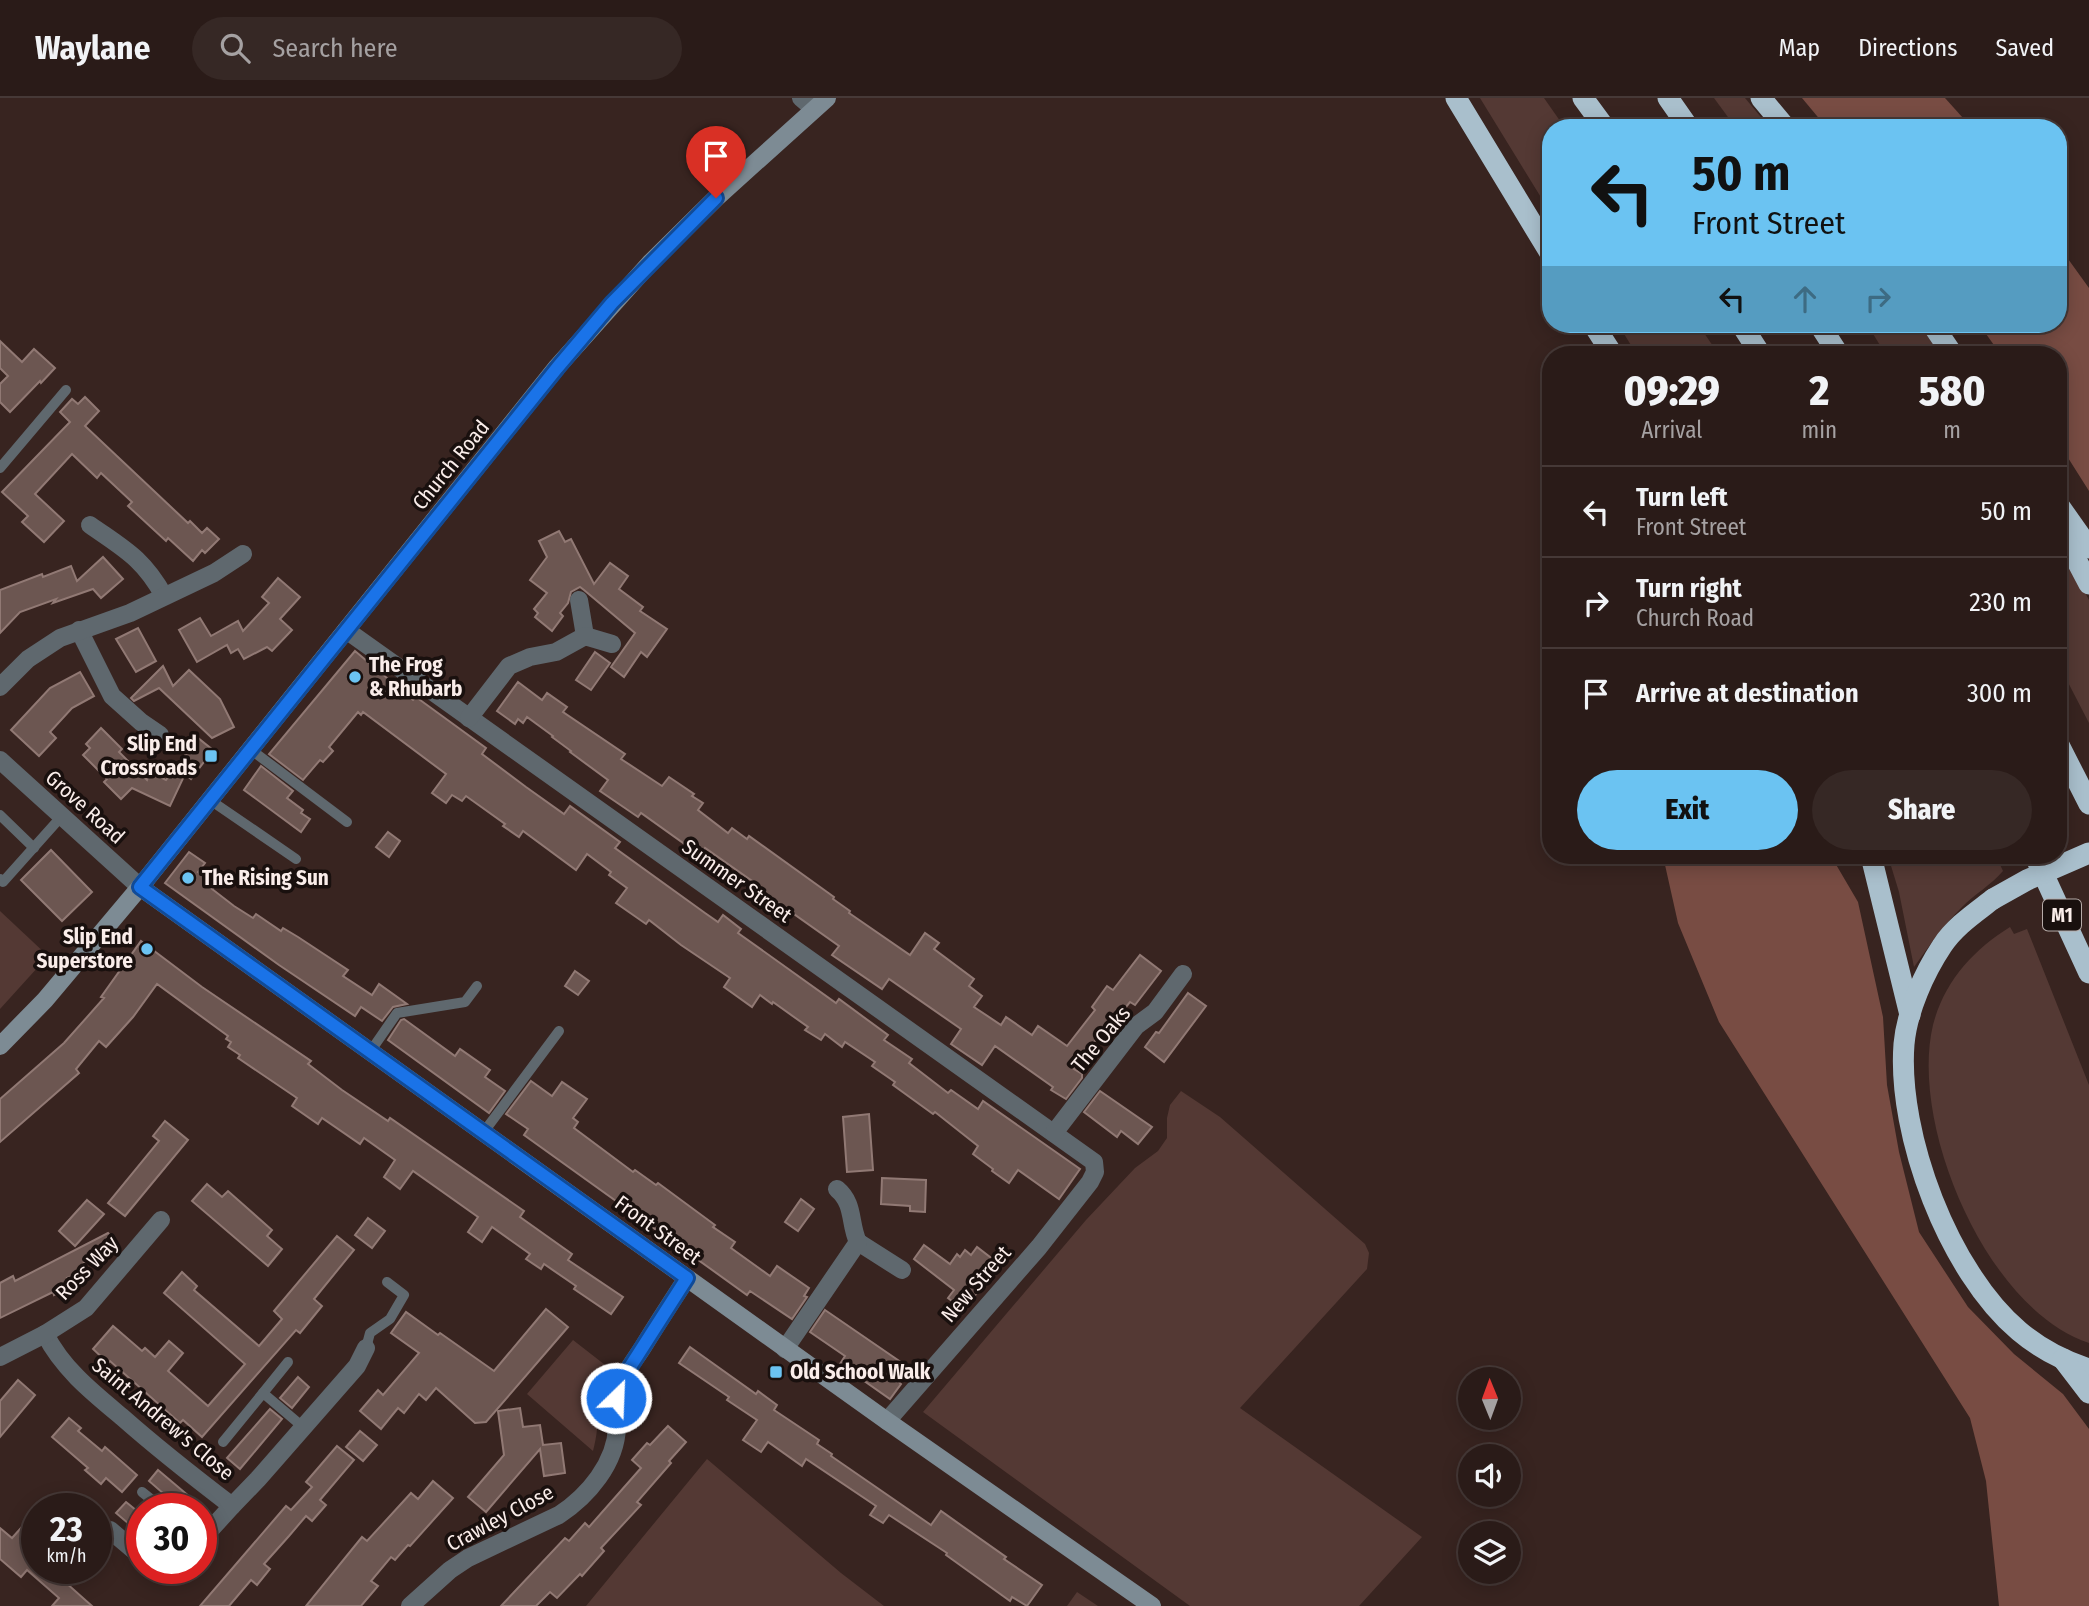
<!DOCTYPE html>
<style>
:root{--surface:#2a1b18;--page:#362825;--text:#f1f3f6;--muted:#a5a1a2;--line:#463937;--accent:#6bc3f2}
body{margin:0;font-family:"Fira Sans Condensed",sans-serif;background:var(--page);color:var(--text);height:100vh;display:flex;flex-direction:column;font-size:26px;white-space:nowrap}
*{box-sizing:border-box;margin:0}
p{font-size:23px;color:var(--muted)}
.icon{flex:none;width:38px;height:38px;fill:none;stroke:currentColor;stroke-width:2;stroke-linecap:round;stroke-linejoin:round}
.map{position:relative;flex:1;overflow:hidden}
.sheet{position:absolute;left:1542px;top:248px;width:525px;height:518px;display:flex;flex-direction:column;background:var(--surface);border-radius:28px;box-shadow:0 4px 18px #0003,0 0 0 2px var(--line)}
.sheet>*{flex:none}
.top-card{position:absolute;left:1542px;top:21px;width:525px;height:214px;border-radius:28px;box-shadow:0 4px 18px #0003,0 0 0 2px var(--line);background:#6bc3f2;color:#111;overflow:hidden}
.needle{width:46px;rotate:359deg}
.controls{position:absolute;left:1458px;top:1269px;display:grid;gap:14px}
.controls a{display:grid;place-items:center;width:63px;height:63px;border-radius:50%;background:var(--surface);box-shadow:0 4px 18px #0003,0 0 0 2px var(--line);font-size:35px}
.speed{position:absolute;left:21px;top:1395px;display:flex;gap:14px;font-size:35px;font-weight:700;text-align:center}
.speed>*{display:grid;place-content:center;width:91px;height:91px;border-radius:50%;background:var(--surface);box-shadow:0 4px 18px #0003,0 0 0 2px var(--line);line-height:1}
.speed small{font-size:18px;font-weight:400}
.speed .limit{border:10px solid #d22;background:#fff;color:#111}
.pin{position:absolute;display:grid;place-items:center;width:60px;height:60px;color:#fff;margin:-72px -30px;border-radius:50% 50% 50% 0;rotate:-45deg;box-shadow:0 0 7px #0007}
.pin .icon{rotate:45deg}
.me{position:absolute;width:77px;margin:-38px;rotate:24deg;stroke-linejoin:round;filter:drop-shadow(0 0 5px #0008)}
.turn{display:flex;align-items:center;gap:24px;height:147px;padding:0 35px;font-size:32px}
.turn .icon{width:91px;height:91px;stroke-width:2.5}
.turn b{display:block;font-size:49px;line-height:60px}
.lanes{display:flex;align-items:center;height:66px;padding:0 35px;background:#0003;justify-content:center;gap:35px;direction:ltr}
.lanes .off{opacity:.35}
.eta{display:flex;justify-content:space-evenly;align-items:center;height:119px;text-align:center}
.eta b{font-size:42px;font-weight:800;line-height:49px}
.primary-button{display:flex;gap:14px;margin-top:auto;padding:14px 35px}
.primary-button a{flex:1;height:80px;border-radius:42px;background:var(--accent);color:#111;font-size:28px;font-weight:800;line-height:80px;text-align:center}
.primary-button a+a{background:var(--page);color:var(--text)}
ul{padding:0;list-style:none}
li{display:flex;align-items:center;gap:21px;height:91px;padding:0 35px;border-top:2px solid var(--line)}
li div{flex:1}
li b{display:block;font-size:26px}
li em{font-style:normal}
header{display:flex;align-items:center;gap:42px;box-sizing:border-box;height:98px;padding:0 35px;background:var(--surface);border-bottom:2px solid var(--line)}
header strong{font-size:33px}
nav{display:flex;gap:38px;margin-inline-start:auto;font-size:24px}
.search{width:490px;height:63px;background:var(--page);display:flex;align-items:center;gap:18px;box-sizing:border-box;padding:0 24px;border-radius:38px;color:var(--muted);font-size:26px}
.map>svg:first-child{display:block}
</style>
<header>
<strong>Waylane</strong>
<div class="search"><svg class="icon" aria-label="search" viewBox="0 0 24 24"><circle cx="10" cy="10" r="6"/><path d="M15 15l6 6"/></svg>Search here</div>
<nav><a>Map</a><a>Directions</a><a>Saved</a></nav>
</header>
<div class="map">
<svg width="2089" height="1508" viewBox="0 0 2089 1508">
<rect width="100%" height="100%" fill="#382420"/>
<g fill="#543934">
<path d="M1480 0H1544L1565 30H1550V114Z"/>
<path d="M1714 0H1745L1770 30H1736Z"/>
<path d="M1618 226H1698L1719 257H1637Z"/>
<path d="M1867 226H1919L1941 257H1886Z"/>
<path d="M2058 444 2089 502V625L2058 565Z"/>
<path d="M1888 758H1996L2003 773C1991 787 1975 796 1962 809 1943 828 1929 848 1914 869L1899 794Z"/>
<path d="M0 813 48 858 0 911Z"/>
<path d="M2010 829 2014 836 2027 831 2089 987V1245C1987 1212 1909 1027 1933 927 1944 884 1973 852 2010 829Z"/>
<path d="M1181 993 1220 1019 1365 1146 1369 1155 1367 1171 1240 1310 1422 1439 1359 1508H1190L923 1314 1086 1122 1135 1070 1158 1053 1167 1040V1020L1170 1007Z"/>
<path d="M573 1242 609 1270C596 1297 601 1325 593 1353L527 1296Z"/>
<path d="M707 1361 841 1475 884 1508H586Z"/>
<path d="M1077 1494 1098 1508H1067Z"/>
</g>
<g fill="#784c43">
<path d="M1802 0H1945L1972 30H1827Z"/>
<path d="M2058 147 2089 190V393L2058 344V257H2001L1979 226H2058Z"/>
<path d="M1663 758H1831L1858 804 1883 919 1887 987 1899 1054 1919 1134 1968 1209 2014 1256 2063 1296 2089 1331V1508H1999L1986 1383 1970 1320 1719 924 1678 825Z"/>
</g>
<g fill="#6c5651" stroke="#917974" stroke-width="2">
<path d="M0 243 22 264 34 251 55 270 41 285 40 283 10 314 0 304V286L8 278 0 270Z"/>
<path d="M85 299 99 313 85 328 188 425 190 423 202 435 207 430 219 441 205 455 202 452 193 463 168 440 166 443 128 408 132 404 101 375 97 380 72 356 35 396 64 423 44 444 22 424 28 418 2 394 70 324 60 314 72 301 78 306Z"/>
<path d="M559 433 565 444 571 441 594 486 610 465 628 478 619 491 643 509 640 513 667 531 647 559 641 554 624 579 611 569 635 535 584 492 580 489 571 494 568 505 560 515 563 518 552 533 535 519 538 515 534 511 547 495 530 482 547 459 539 443Z"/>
<path d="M103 459 123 481 101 500 93 491 53 505 56 501 20 514 0 535V492L42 476 43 479 71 468 77 483Z"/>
<path d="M278 480 300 499 280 521 292 532 272 553 267 549 244 561 238 551 231 555 227 547 197 564 179 532 200 520 211 538 238 523 243 533 269 505 262 499Z"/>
<path d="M138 530 156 563 136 574 116 541Z"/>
<path d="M355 553 413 602 416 599 486 650 482 656 526 689 564 716 570 708 620 744 615 750 705 815 718 824 723 817 741 831 738 835 836 905 839 901 888 937 884 942 912 961 909 965 948 995 951 992 978 1011 983 1003 1080 1071 1059 1101 1018 1072 1009 1085 992 1073 993 1071 973 1056 978 1048 935 1014 933 1016 893 987 895 984 872 968 875 964 845 944 842 949 825 936 821 942 805 932 808 929 773 904 772 906 760 897 752 909 724 889 730 880 681 847 649 822 646 826 616 805 627 790 609 777 611 774 587 756 576 772 523 733 519 739 503 728 505 726 466 698 462 703 452 697 446 705 432 695 446 676 363 614 361 617 358 614 329 649 333 653 323 664 320 662 303 682 269 656Z"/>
<path d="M595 554 610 565 591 592 576 582Z"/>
<path d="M163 568 173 588 189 572 220 601 234 629 212 640 159 590 134 603 131 600Z"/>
<path d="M80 574 94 598 72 610 50 634 56 640 39 658 11 632 50 590Z"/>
<path d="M518 584 542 602 547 595 567 609 563 614 625 656 621 661 662 688 669 679 694 696 692 698 703 705 698 712 728 735 732 730 747 741 749 738 834 799 833 801 850 813 849 815 910 857 925 835 939 845 934 851 974 881 969 888 982 898 974 909 1001 927 1006 919 1032 937 1038 928 1067 948 1095 912 1092 909 1107 888 1113 892 1140 857 1161 873 1135 907 1130 904 1113 925 1110 923 1074 971 1082 976V980L1066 1001 1051 992 1053 989 995 948 982 967 951 946 961 931 889 881 882 891 832 857 839 848 750 785 752 783 705 750 700 757 641 715 638 719 600 693 608 682 570 654 571 653 552 639 553 638 527 619 523 625 518 621 515 626 497 613Z"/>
<path d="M101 630 122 651 119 654 147 682 150 674 166 682 198 640 213 652 191 681 185 676 170 708 132 690 121 701 104 684 107 681 83 657 90 650 86 646Z"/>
<path d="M261 668 293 693 287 700 303 712 301 715 310 721 301 734 244 692Z"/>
<path d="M388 734 400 743 389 759 376 749Z"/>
<path d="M51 752 92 794 62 823 21 782Z"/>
<path d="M189 754 205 765 198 774 216 787 212 791 234 808 253 820 256 816 281 833 283 830 298 839 348 872 343 878 372 897 379 886 407 906 393 909 382 923 361 909 355 918 279 867 165 785Z"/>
<path d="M141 843 202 889 311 963 308 966 342 992 388 1023 390 1020 524 1113 520 1119 572 1156 568 1162 623 1199 611 1216 574 1191 576 1188 544 1166 541 1171 526 1161 530 1156 492 1129 482 1144 468 1134 478 1119 413 1073 400 1091 384 1079 395 1062 364 1040 360 1046 322 1020 318 1026 292 1008 297 1000 238 960 240 957 228 949 231 944 226 941 228 938 157 886 133 919 106 949 99 943 76 971 79 975 0 1044V1001L64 945 104 900 101 899Z"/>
<path d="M575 873 589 883 578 897 565 888Z"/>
<path d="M1188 895 1206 908 1164 964 1145 949 1156 934 1159 935Z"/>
<path d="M404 921 455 958 460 951 490 972 485 979 505 993 489 1015 388 942 401 922Z"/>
<path d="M531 983 552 998 562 984 587 1001 573 1020 578 1024 574 1030 633 1074 635 1072 656 1087 658 1085 715 1127 713 1129 735 1144 731 1150 770 1178 777 1168 809 1190 804 1198 807 1199 792 1221 750 1193 747 1197 524 1037 528 1031 506 1016Z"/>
<path d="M1100 993 1152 1029 1138 1046 1121 1033 1117 1039 1084 1014Z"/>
<path d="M869 1016 873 1072 847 1074 843 1019Z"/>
<path d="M165 1023 188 1042 125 1118 108 1105 159 1043 153 1038Z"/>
<path d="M882 1080 926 1082 925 1114 910 1113V1108L881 1106Z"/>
<path d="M207 1086 222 1099 228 1093 272 1132 267 1138 282 1151 268 1168 192 1103Z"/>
<path d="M801 1101 814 1111 798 1133 785 1124Z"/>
<path d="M87 1102 104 1116 75 1148 59 1133Z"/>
<path d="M368 1120 385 1133 372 1150 355 1137Z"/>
<path d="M108 1135 110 1137 79 1170 81 1174 67 1180 71 1188 54 1197 53 1194 0 1220V1185L13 1178 15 1183Z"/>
<path d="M337 1138 354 1152 314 1201 322 1208 300 1235 296 1232 202 1339 183 1322 180 1325 110 1263 108 1265 93 1251 113 1228 142 1253 145 1250 155 1259 169 1243 183 1255 168 1273 208 1308 245 1266 164 1195 182 1174 197 1188 194 1192 259 1248 282 1221 274 1213Z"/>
<path d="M924 1147 950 1166 957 1156 960 1159 965 1152 971 1157 977 1149 999 1166 970 1204 968 1202 961 1210 948 1200 954 1192 914 1161Z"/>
<path d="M546 1211 568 1229 486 1324 475 1325 436 1290 426 1302 419 1296 404 1315 398 1310 381 1331 360 1313 378 1292 383 1297 419 1255 391 1235 406 1214 438 1237 440 1235 494 1273Z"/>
<path d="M825 1212 908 1269 898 1283 901 1286 890 1301 840 1266 845 1258 810 1234Z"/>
<path d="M690 1249 756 1296 758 1293 777 1307 774 1312 819 1342 817 1346 832 1356 831 1358 931 1427 941 1413 1006 1459 1004 1461 1042 1487 1027 1508 1012 1499 1010 1503 946 1457 947 1455 889 1417 883 1425 870 1417 876 1408 806 1361 802 1368 768 1344 761 1354 743 1342 757 1322 727 1302 729 1299 679 1265Z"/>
<path d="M298 1279 309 1289 292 1310 280 1300Z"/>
<path d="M18 1282 35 1297 0 1339V1303Z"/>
<path d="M520 1310 523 1329 540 1327 543 1347 561 1345 565 1375 544 1378 540 1351 486 1414 468 1399 504 1357 498 1313Z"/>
<path d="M270 1311 282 1321 240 1371 227 1360Z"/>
<path d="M69 1320 81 1330 78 1333 102 1353 105 1349 137 1377 122 1394 106 1380 101 1386 85 1372 88 1370 52 1339Z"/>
<path d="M668 1328 686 1344 669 1363 671 1365 637 1404 641 1407 601 1450 604 1453 582 1478 580 1476 557 1500 550 1494 536 1508H501L565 1440 569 1443 585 1425 589 1429 641 1370 632 1362 647 1345 650 1347Z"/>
<path d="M360 1333 377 1347 363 1363 346 1349Z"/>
<path d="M337 1348 354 1362 320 1402 326 1407 312 1423 306 1418 289 1438 264 1466 270 1471 257 1487 251 1482 229 1508H200L286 1408 291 1412 312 1389 306 1384Z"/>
<path d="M158 1372 203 1410H180L149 1383Z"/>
<path d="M433 1383 453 1400 410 1448 408 1447 395 1462 391 1459 371 1483 378 1488 361 1508H306L362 1439 367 1443 411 1395 418 1401Z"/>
<path d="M126 1404 142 1417V1437L116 1415Z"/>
<path d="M0 1430 12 1440 21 1430 37 1444V1470H77L65 1484 92 1508H52L59 1500 27 1472 21 1479 0 1461Z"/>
</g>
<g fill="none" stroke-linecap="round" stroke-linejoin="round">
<g stroke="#5f686e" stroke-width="10">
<path d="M0 370 66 292"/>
<path d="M250 651 347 724"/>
<path d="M210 702 296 761"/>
<path d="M0 717 34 750"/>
<path d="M0 781 3 784 61 719"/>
<path d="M370 954 397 915 465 904 477 888"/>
<path d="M483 1035 559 933"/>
<path d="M366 1250 370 1235 390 1221 404 1197 387 1184"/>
<path d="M263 1295 288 1264"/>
<path d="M223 1344 263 1295 303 1329"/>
<path d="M142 1394 162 1410"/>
</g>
<g stroke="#5f686e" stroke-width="18">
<path d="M801 0 814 11"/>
<path d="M90 427C124 451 143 460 164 498"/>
<path d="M579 502 585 538"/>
<path d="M79 532 112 598 141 624 160 637"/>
<path d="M346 532 1094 1064 1095 1074 1090 1084 1039 1149 887 1323"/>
<path d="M0 589 28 561 60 540 130 515 214 475 243 456"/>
<path d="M469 620 509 568 530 559 556 554 585 538 612 546"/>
<path d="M0 662 140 789"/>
<path d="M1054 1035 1136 928 1155 914 1183 876"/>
<path d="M858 1144 902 1172"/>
<path d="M45 1236C63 1271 92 1294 122 1319 157 1350 194 1379 232 1408L258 1381 357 1268 366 1250"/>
<path d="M785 1251 858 1144C849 1125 855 1106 837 1091"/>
<path d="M0 1259 45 1236 86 1210 161 1122"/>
<path d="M110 1432 142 1459"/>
<path d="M201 1442 232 1408"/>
<path d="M158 1470H172"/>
<path d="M410 1508 450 1472 468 1460 559 1417C588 1398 616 1365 617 1329 618 1316 614 1303 618 1291 623 1276 635 1262 643 1249 657 1226 672 1203 687 1180"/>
</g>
<g stroke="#7d8b94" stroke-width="18">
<path d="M140 789 887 1323 1152 1508"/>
<path d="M0 948 45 902 140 789 557 269 650 165 716 100 827 0"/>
</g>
<g stroke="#a9bfcc" stroke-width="21">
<path d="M1456 0 1550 155"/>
<path d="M1583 0 1605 30"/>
<path d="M1668 0 1689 30"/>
<path d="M1761 0 1786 30"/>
<path d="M1593 226 1613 257"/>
<path d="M1741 226 1761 257"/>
<path d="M1819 226 1839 257"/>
<path d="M1932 226 1953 257"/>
<path d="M2058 406 2089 450"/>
<path d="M2058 427 2089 486"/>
<path d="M2058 645 2089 706"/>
<path d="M1871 758 1910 917"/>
<path d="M2035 758 2089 875"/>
<path d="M1993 801C1975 815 1954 829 1942 848 1924 875 1907 913 1904 946 1897 1037 1949 1174 2019 1233 2039 1250 2064 1263 2089 1271"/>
<path d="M2063 1261 2089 1295"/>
</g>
<path stroke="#a9bfcc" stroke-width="21" d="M1993 801 2027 782 2089 755"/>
</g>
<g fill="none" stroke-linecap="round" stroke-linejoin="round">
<defs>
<path id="route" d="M616 1300 623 1280 687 1180 140 789 557 270 612 205 716 100"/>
</defs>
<use href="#route" stroke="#114b97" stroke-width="18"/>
<use href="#route" stroke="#1a73e8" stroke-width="12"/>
</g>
<g fill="#6bc3f2" stroke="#19100e" stroke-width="2.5">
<circle cx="355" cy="579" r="7"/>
<rect x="204" y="651" width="14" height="14" rx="3.5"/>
<circle cx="188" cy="780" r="7"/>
<circle cx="147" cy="851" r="7"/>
<rect x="769" y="1267" width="14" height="14" rx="3.5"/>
</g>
<g text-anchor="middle" stroke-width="7" stroke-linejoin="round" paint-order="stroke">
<rect fill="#19100e" stroke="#b6aba8" stroke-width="2" x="2043" y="801.5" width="38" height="31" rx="5"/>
<g font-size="19" font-weight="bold" fill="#faedea">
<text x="2062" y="824">M1</text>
</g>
<g font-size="21" fill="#faedea" stroke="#19100e">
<text transform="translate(451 367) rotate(-51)" y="7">Church Road</text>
<text transform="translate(85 709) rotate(42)" y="7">Grove Road</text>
<text transform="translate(737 783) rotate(35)" y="7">Summer Street</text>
<text transform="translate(1101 941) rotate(-50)" y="7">The Oaks</text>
<text transform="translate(658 1132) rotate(36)" y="7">Front Street</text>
<text transform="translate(87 1170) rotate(-46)" y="7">Ross Way</text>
<text transform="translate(976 1186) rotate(-49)" y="7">New Street</text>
<text transform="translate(163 1321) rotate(40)" y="7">Saint Andrew's Close</text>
<text transform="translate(500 1420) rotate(-28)" y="7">Crawley Close</text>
</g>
<g font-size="21" font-weight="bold" fill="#faedea" stroke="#19100e" text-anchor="start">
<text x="369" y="574">The Frog<tspan x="369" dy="24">&amp; Rhubarb</tspan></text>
<text x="197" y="653" text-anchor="end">Slip End<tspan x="197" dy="24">Crossroads</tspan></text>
<text x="202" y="787">The Rising Sun</text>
<text x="133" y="846" text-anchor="end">Slip End<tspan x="133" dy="24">Superstore</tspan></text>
<text x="790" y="1281">Old School Walk</text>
</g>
</g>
</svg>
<div class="controls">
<a><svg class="needle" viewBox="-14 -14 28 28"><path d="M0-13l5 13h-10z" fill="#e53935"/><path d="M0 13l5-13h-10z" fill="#a5a1a2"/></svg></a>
<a><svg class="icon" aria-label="sound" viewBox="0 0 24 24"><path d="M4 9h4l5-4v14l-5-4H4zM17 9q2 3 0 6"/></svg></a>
<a><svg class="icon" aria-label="layers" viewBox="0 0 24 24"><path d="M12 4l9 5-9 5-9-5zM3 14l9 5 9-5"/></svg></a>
</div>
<div class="speed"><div>23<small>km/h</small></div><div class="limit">30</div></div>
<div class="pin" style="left:716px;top:100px;background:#d93025"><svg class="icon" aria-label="arrive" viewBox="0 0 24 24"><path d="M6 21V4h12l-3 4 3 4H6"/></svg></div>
<svg class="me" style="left:616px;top:1300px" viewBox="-20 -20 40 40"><circle r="17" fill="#1a73e8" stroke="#fff" stroke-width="3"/><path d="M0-11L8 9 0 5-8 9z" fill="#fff"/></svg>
<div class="top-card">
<div class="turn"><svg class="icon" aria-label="left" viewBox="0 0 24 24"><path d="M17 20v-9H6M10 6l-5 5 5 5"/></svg><div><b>50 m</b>Front Street</div></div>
<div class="lanes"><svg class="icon" aria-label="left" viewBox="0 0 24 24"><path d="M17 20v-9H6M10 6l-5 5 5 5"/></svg><svg class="icon off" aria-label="ahead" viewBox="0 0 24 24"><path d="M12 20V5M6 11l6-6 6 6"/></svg><svg class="icon off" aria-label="right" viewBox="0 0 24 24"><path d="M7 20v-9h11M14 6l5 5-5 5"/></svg></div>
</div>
<section class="sheet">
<div class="eta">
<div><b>09:29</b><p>Arrival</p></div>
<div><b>2</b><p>min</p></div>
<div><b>580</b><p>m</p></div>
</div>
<ul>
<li><svg class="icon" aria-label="left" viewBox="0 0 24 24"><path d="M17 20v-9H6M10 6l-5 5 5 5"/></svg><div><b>Turn left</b><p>Front Street</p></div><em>50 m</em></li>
<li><svg class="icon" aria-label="right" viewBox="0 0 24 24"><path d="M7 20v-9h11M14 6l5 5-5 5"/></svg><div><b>Turn right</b><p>Church Road</p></div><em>230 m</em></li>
<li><svg class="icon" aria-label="arrive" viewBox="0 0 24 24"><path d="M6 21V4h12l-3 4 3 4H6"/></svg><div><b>Arrive at destination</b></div><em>300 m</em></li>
</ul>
<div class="primary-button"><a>Exit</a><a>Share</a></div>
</section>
</div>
